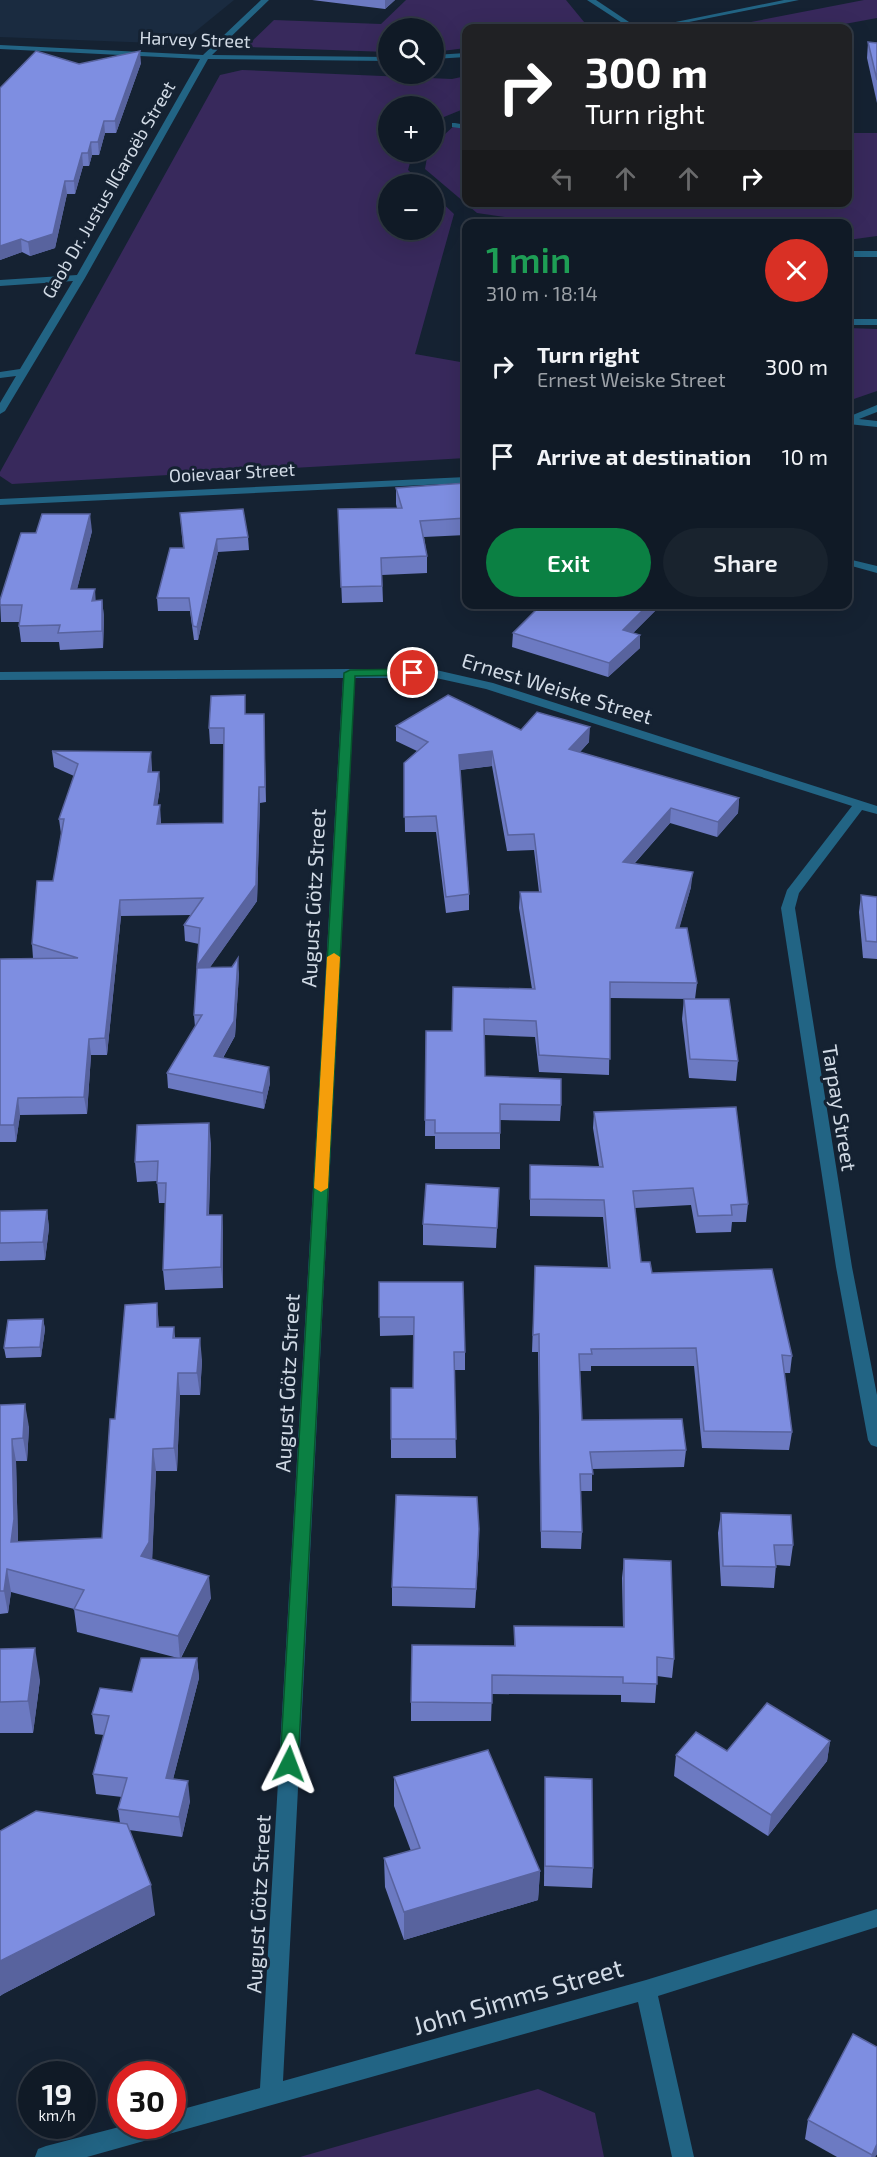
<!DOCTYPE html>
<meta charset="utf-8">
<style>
:root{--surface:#101a26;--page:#19232e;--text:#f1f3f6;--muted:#9ca1a7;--line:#303843;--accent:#0b8043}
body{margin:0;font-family:"Exo 2",sans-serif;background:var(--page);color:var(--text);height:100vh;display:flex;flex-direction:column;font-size:22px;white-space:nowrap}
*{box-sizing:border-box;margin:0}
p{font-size:20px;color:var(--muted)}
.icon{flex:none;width:33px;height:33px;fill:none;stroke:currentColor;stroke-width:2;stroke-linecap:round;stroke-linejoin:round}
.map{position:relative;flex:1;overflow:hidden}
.side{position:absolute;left:462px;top:219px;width:390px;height:390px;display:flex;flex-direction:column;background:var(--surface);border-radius:12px;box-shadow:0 6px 24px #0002,0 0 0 2px var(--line)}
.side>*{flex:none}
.top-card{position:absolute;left:462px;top:24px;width:390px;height:183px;border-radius:12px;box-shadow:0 6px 24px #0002,0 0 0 2px var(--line);background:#202124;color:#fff;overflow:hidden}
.fabs{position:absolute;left:378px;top:18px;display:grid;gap:12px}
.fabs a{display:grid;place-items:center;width:66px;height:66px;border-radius:50%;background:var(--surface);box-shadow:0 6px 24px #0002,0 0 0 2px var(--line);font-size:30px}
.speed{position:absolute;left:18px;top:2061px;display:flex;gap:12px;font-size:30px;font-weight:700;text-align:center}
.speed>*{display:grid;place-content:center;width:78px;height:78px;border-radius:50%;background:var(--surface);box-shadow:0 6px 24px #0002,0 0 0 2px var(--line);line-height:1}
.speed small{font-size:15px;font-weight:400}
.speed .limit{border:9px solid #d22;background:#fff;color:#111}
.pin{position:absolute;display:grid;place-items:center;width:51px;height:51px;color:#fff;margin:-26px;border:3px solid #fff;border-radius:50%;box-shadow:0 2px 6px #0007}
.me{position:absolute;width:66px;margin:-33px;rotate:3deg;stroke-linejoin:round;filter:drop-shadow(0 0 4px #0008)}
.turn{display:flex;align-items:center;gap:21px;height:126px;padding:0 24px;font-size:27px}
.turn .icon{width:78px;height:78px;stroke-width:2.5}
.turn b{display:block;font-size:42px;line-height:51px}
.lanes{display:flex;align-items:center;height:57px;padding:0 24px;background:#0003;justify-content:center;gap:30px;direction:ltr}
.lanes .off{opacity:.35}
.round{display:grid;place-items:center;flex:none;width:63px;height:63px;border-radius:32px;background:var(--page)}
.head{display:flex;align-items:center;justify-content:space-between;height:102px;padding:0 24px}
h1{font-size:36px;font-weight:600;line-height:45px;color:#1e9e55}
.action{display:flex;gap:12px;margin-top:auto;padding:12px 24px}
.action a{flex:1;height:69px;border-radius:36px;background:var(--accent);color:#fff;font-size:24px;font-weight:600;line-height:69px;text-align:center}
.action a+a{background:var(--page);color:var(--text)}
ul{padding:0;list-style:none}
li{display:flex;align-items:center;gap:18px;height:90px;padding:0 24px}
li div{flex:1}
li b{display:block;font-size:22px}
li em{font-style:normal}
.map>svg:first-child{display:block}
</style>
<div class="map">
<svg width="877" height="2157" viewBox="0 0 877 2157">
<rect width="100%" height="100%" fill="#152232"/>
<path fill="#1a2b40" d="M0 0H234L180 44 0 37Z"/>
<g fill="#38295c">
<path d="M406 0H566L589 28H466V48L434 52V28H388V52L246 47 274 20 381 24Z"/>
<path d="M864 0H877V18L823 28H720Z"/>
<path d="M242 70 452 79 466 76V108L439 119 434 125V106H388V152H413L408 170 423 184H388V230H434V195L454 214 415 354 466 363V458L12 484 0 476V472L220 75Z"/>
<path d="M455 125 466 127V202H848V133H877V236L848 240V224H555L477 213 425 169 428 152H434V144Z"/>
<path d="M848 328 877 329V391L848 401Z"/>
<path d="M538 2089 595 2113 604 2157H300Z"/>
</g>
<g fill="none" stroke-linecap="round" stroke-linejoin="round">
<g fill="#226484" fill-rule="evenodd">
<path d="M261 0H269L212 55 388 57V61L208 59 85 278 5 411 0 414V403L16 376 0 378V372L20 369 73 281 0 286V280L77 275 200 59 0 49V45L203 55Z"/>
<path d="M587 0H596L638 28H630Z"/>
<path d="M784 0H799L659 28H646Z"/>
<path d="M466 53V57L434 59V55Z"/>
<path d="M455 123 466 125V129L452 127V123Z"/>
<rect x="848" y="251" width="29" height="6"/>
<rect x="848" y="319" width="29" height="6"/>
<path d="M877 405V412L859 419 877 421V427L848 424V417Z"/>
<path d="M466 477V483L0 505V499Z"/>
<path d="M848 559 877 566V573L848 565Z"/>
<path d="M349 669 436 670 493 683 877 806V814L862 810 799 893 795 908 852 1267 877 1395V1447L871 1445 868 1440 836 1267 781 908 787 890 852 806 486 689 436 678H355L283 2081 646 1980 877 1909V1927L658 1996 694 2157H672L638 2002 87 2157H35L38 2149 46 2146 123 2126H172V2112L260 2088 343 678 0 680V672Z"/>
</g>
</g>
<g fill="#6c7ac2">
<path d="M312 0H395L385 9Z"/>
<path d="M868 42 877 43V103L867 58Z"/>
<path d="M141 63 116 133H105L99 155H92L89 166H83L75 194H67L55 248 30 256 22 252 0 260V88L79 64Z"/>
<path d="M466 483V535L424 537 427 556V573L382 575 383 602 342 603 338 509 397 508 396 504V488Z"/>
<path d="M180 513 248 537 249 550 218 552 198 640H194L190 611H158L157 598 183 548Z"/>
<path d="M92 531 77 589 96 601 102 600 104 617 103 648 60 650 59 642H21L19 626 20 622H1L0 600 36 533Z"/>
<path d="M542 604H662L633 633 640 635V648L608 677 512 647 513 633Z"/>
<path d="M246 714H264L266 802 260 803 257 901 210 967 239 973 235 1036 223 1058 269 1067 270 1083 264 1109 168 1088 167 1073 195 1027 194 1015 199 944 185 941 184 925 191 915 121 916 107 1055H91L87 1114 20 1115 16 1142H0V959L33 958 32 944 53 881 61 834 59 819 74 776 54 767 52 751 152 768V772H159L160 788 157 805 161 821V824L223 823 224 744H210L209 728Z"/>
<path d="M396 726 521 730 589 742 580 752 739 798 738 813 717 837 670 823 635 863 691 887 679 928 697 983 695 999 738 1061 736 1081 689 1078 682 1019 684 999H693L610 998 609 1075 539 1072 535 1037 485 1035V1076L561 1105 560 1121 500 1120V1149H435V1136H425L426 1031H452L532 989 519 908 520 892H539L534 850 507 851 492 766 460 770 469 894V910L446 913 436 832H405L404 763 417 751 396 741Z"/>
<path d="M861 895 877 897V959L863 958 859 912Z"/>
<path d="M594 1112 748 1204 746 1222H732L731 1232 696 1233 691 1205 635 1208 641 1262 652 1273 792 1356 790 1373H784L792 1432 789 1450 702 1448 694 1366H591V1371H580L582 1420 686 1450 684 1467 592 1469V1491H580L582 1532 581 1549 541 1548 538 1352H532L535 1266 608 1268 603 1217 530 1216V1165L599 1166 593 1128Z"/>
<path d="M211 1143 209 1215H222L223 1235V1288L165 1290 163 1270 165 1203H159L157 1181 137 1182 135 1162Z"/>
<path d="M499 1188 496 1248 423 1245V1224Z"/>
<path d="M47 1210 49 1228 45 1260 0 1261V1211Z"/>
<path d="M379 1282 465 1352V1370H454L456 1458H391V1388H413L414 1335 380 1336Z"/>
<path d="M43 1319 45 1329 41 1357 6 1358 4 1348Z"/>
<path d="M159 1327H174L175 1338 202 1360 200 1395H180L177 1471H156L152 1559 211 1598 181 1658H197L199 1678 173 1779 190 1801 182 1837 129 1830 155 1915 3 1994 0 1996V1831L120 1823 118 1809 122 1797 96 1794 93 1774 104 1735 95 1734 92 1714 132 1692 178 1658 77 1632 74 1609 11 1592 8 1613 0 1614V1405L29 1427 27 1461H16L18 1542 102 1538 115 1419Z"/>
<path d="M721 1513 793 1545 790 1566 776 1565 774 1588 721 1586 718 1533Z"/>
<path d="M479 1548 475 1608 392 1606V1587Z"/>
<path d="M624 1559 674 1659 672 1678 657 1676 655 1703 621 1702V1695L492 1694 491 1721H411V1702L514 1646V1626L623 1627 622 1578Z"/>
<path d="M0 1649 40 1680 33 1733H0Z"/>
<path d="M830 1741 827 1761 768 1836 674 1776 676 1755Z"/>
<path d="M394 1777 540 1871 538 1900 404 1940 385 1887 384 1858 411 1851 394 1806Z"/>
<path d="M545 1777 593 1868 592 1888 544 1886Z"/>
<path d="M877 2047V2154L875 2157H837L805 2139 808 2120Z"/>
</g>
<g fill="#58639e">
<path d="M385 0H395L385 9Z"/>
<path d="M140 51 141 63 116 133 115 121Z"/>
<path d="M104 121 105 133 99 155 98 142Z"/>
<path d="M91 142 92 155 89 166 88 153Z"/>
<path d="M82 153 83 166 75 194 74 181Z"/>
<path d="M65 181 67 194 55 248 30 256 28 242Z"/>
<path d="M21 239 22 252 0 260V246Z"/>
<path d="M90 514 92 531 73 605 71 589Z"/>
<path d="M217 539 218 552 198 640 197 627Z"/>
<path d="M95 589 96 605 92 601Z"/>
<path d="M102 600 104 617 103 648 102 631Z"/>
<path d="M649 604H662L623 643V630Z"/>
<path d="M640 635V648L608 677 609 663Z"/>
<path d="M590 727 589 742 569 764V749Z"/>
<path d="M492 751V766L458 770 459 755Z"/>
<path d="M151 752 152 768 149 788 148 772Z"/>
<path d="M159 772 160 788 155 821 154 805Z"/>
<path d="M259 787 260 803 257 901 199 983 197 966Z"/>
<path d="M739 798 738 813 717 837 718 822Z"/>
<path d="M160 805 161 821 158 840 157 824Z"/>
<path d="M671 808 670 823 622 877 623 862Z"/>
<path d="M693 872 691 887 675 944 676 928Z"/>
<path d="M120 900 121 916 107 1055 105 1038Z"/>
<path d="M238 958 239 973 235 1036 215 1071 214 1056Z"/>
<path d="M89 1039 91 1055 87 1114 84 1097Z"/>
<path d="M269 1067 270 1083 264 1109 263 1093Z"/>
<path d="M18 1098 20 1115 16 1142 14 1125Z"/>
<path d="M209 1123 211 1143 208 1236 207 1215Z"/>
<path d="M47 1210 49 1228 45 1260 43 1242Z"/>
<path d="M222 1215 223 1235V1288L221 1267Z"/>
<path d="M157 1303 159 1325V1349L157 1327Z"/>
<path d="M43 1319 45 1329 41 1357 40 1347Z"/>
<path d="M200 1338 202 1360 200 1395 197 1373Z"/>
<path d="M178 1373 180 1395 177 1471 174 1448Z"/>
<path d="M25 1404 29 1427 27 1461 23 1438Z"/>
<path d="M12 1439 16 1461 18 1542H11Z"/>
<path d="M153 1449 156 1471 152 1564 141 1556Z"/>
<path d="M479 1529V1548L475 1608 476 1589Z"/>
<path d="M7 1569 11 1592 8 1613 4 1591Z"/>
<path d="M209 1576 211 1598 180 1659 178 1636Z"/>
<path d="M35 1648 40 1680 33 1733 28 1701Z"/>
<path d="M197 1658 199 1678 168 1799 166 1778Z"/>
<path d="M830 1741 827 1761 768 1836 771 1815Z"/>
<path d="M188 1781 190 1801 182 1837 179 1817Z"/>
<path d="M540 1871 538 1900 404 1940V1912Z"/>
<path d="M151 1885 155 1915 3 1994 0 1996V1961Z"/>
<path d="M877 2144V2154L875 2157H871Z"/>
</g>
<g fill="#7e8ee1" stroke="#58639e" stroke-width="1.5">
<path d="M868 42 877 43V80Z"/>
<path d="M36 51 79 64 140 51 115 121H104L98 142H91L88 153H82L74 181H65L53 234 28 242 21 239 0 246V88Z"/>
<path d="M466 483V518L420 521 427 556 381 558 382 586 341 587 338 509 402 508 396 488Z"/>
<path d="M243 509 248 537 217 539 197 627 193 626 189 598H157L170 548H184L180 513Z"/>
<path d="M42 514H90L71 589H95L92 601 102 600V631L58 633 60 625 19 626 22 605H0V600L21 533H36Z"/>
<path d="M542 604H649L623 630 640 635 609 663 513 633Z"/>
<path d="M245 695V714H264L265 787H259L256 885 197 966 200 928 184 925 203 898 120 900 105 1038 89 1039 84 1097 18 1098 14 1125H0V959L78 958 32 944 37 881H53L64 819H59L78 764 52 751 151 752 148 772H159L154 805H160L157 824 223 823 224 728H209L211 696Z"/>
<path d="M448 695 521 730 537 712 590 727 569 749 739 798 718 822 671 808 623 862 693 872 676 928H687L697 983 610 982V1059L539 1055 536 1021 484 1019 485 1076 561 1079V1105L500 1104V1133H435V1120H425L426 1031H452L453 987 535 989 520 892H541L534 834 508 835 492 751 459 755 469 894 446 897 436 816 404 817V763L428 742 396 726Z"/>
<path d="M861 895 877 897V942L866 941Z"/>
<path d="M238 958 234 1021 214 1056 269 1067 263 1093 167 1073 202 1015H194L197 968 232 967Z"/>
<path d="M684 999H729L738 1061 690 1059Z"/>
<path d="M736 1107 748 1204 731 1205 732 1215 698 1216 693 1188 633 1191 641 1262H650L652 1273 772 1269 792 1356 782 1355 792 1432 704 1431 696 1348 591 1349 592 1354H579L582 1420 682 1419 686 1450 590 1452 593 1474H580L582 1532 541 1531 539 1334 533 1335 535 1266 610 1268 604 1200 530 1199V1165L603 1167 594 1112Z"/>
<path d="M209 1123 207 1215H222L221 1267 163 1270 166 1183H157L158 1161 135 1162 137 1125Z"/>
<path d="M426 1184 499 1188 497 1228 423 1224Z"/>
<path d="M47 1210 43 1242 0 1243V1211Z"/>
<path d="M379 1282H463L465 1352H454L456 1439H391V1388H413L414 1317H379Z"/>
<path d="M157 1303V1327H174L173 1338H200L197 1373H178L174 1448 153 1449 149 1542 141 1556 209 1576 178 1636 74 1609 84 1590 7 1569 4 1591H0V1405L25 1404 23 1438 12 1439 14 1519 11 1542 102 1538 110 1419H115L125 1305Z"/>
<path d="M43 1319 40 1347 4 1348 8 1320Z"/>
<path d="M396 1495 477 1497 479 1529 476 1589 392 1587Z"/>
<path d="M721 1513 791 1515 793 1545H774L776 1567 723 1566Z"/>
<path d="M624 1559 671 1561 674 1659 657 1657V1684L623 1683V1677L492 1675V1703L411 1702 412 1645 515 1646 514 1626 624 1627Z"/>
<path d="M35 1648 28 1701 0 1702V1649Z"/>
<path d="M141 1658H197L166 1778 188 1781 179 1817 118 1809 127 1778 93 1774 109 1716 92 1714 100 1688 132 1692Z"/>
<path d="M767 1703 830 1741 771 1815 676 1755 696 1732 727 1751Z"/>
<path d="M488 1750 540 1871 404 1912 384 1858 420 1848 394 1777Z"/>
<path d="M545 1777 592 1779 593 1868 545 1866Z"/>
<path d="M36 1811 127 1824 151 1885 0 1961V1831Z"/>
<path d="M853 2034 877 2047V2144L872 2155 808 2120Z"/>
</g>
<path fill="#0b8043" stroke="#07532c" stroke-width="1.5" d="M413 669 418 673 417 675 355 676 298 1764 295 1769 289 1772 282 1769 280 1764 344 673 350 670Z"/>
<path fill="#f59e0b" d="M334 953 340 957 328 1188 321 1192 314 1188 327 957Z"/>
<g text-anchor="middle" stroke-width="6" stroke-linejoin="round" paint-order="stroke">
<g font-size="18" fill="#d1dae5" stroke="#152232">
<text transform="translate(195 40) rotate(2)" y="6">Harvey Street</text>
<text transform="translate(109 190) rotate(-60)" y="6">Gaob Dr. Justus ǁGaroëb Street</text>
<text transform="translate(232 473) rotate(-3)" y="6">Ooievaar Street</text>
</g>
<g font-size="21" fill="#d1dae5" stroke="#152232">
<text transform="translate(557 689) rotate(17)" y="7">Ernest Weiske Street</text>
<text transform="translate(314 898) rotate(-87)" y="7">August Götz Street</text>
<text transform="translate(839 1108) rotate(81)" y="7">Tarpay Street</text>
<text transform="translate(288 1383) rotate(-87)" y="7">August Götz Street</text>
<text transform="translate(259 1904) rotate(-87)" y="7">August Götz Street</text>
</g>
<g font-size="26" fill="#d1dae5" stroke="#152232">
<text transform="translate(518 1997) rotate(-16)" y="9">John Simms Street</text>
</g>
</g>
</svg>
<div class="fabs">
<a><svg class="icon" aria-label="search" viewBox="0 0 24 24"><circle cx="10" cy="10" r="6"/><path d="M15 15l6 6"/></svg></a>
<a>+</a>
<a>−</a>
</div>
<div class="speed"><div>19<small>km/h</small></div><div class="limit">30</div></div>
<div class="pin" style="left:413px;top:673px;background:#d93025"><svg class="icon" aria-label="arrive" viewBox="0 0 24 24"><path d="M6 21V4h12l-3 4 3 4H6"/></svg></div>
<svg class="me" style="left:289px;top:1764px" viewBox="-20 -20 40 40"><path d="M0-17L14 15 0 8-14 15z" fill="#0b8043" stroke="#fff" stroke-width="4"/></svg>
<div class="top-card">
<div class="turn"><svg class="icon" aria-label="right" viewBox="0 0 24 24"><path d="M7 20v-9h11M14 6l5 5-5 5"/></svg><div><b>300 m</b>Turn right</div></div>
<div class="lanes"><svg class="icon off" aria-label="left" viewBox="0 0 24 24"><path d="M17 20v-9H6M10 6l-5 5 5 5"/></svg><svg class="icon off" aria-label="ahead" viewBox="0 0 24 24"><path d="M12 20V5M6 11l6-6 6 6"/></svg><svg class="icon off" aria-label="ahead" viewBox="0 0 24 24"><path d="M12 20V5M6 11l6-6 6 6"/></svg><svg class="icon" aria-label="right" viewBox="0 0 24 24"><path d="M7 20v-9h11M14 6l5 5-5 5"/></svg></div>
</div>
<section class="side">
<div class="head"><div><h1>1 min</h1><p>310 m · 18:14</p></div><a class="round" style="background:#d93025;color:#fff"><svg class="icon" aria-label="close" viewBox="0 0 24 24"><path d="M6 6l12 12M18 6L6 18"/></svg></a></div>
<ul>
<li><svg class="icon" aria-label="right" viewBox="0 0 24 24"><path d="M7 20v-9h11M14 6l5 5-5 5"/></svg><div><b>Turn right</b><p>Ernest Weiske Street</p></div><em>300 m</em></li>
<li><svg class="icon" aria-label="arrive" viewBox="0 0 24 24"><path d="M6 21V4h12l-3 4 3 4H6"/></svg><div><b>Arrive at destination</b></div><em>10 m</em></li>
</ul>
<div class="action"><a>Exit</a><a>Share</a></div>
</section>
</div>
